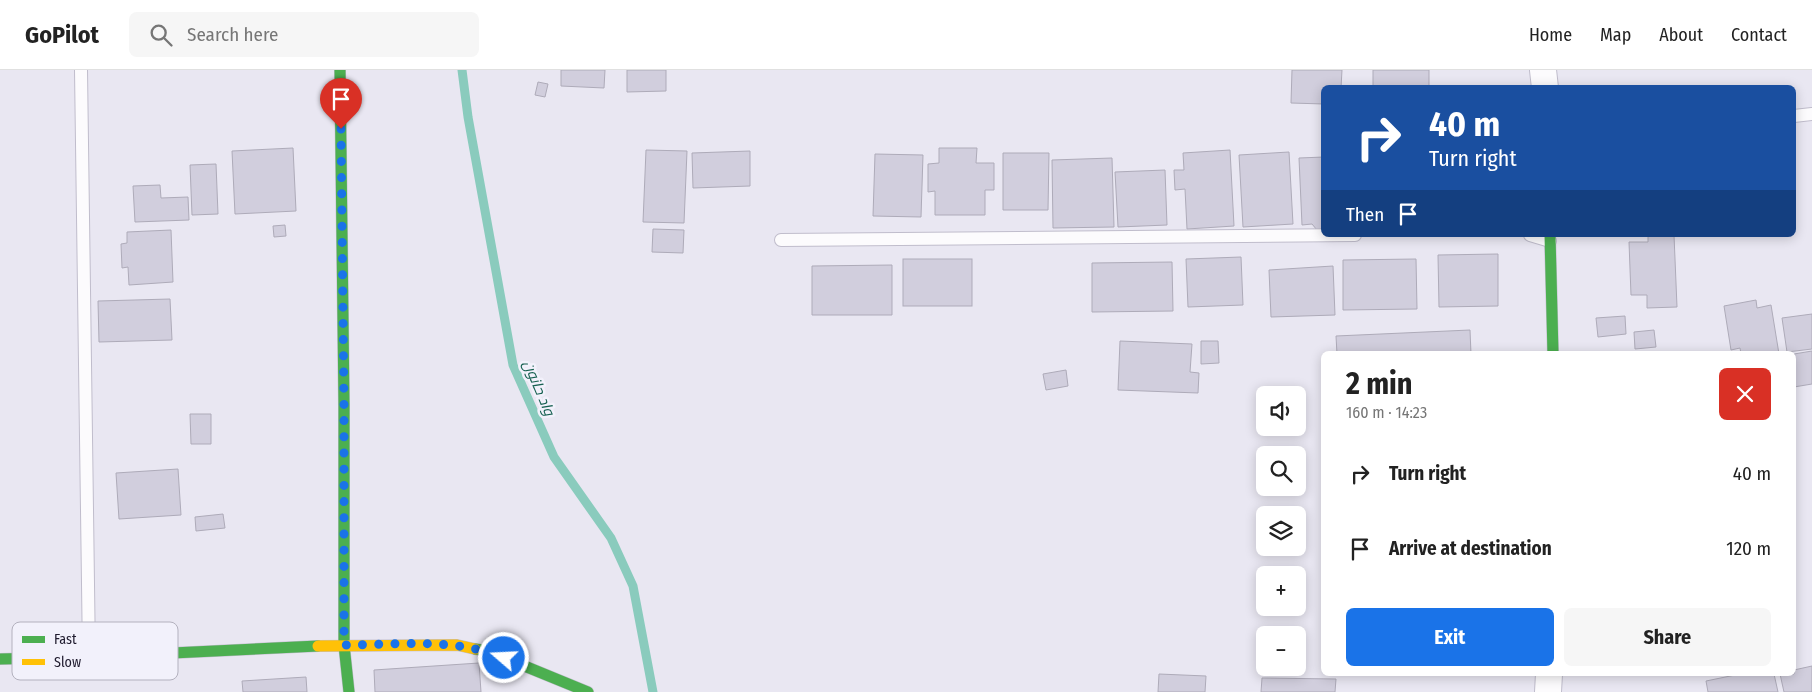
<!DOCTYPE html>
<meta charset="utf-8">
<style>
:root{--surface:#fff;--page:#f6f6f6;--text:#222;--muted:#767676;--line:#e0e0e0;--accent:#1a73e8}
body{margin:0;font-family:"Fira Sans Condensed",Cairo,sans-serif;background:var(--page);color:var(--text);height:100vh;display:flex;flex-direction:column;font-size:19px;white-space:nowrap}
*{box-sizing:border-box;margin:0}
p{font-size:16px;color:var(--muted)}
.icon{flex:none;width:28px;height:28px;fill:none;stroke:currentColor;stroke-width:2;stroke-linecap:round;stroke-linejoin:round}
.map{position:relative;flex:1;overflow:hidden}
.drawer{position:absolute;left:1321px;top:281px;width:475px;height:325px;display:flex;flex-direction:column;background:var(--surface);border-radius:8px;box-shadow:0 2px 12px #0003}
.drawer>*{flex:none}
.banner{position:absolute;left:1321px;top:15px;width:475px;height:152px;border-radius:8px;box-shadow:0 2px 12px #0003;background:#1a4fa0;color:#fff;overflow:hidden}
.buttons{position:absolute;left:1256px;top:316px;display:grid;gap:10px}
.buttons a{display:grid;place-items:center;width:50px;height:50px;border-radius:8px;background:var(--surface);box-shadow:0 2px 12px #0003;font-size:25px}
.pin{position:absolute;display:grid;place-items:center;width:42px;height:42px;color:#fff;margin:-51px -21px;border-radius:50% 50% 50% 0;rotate:-45deg;box-shadow:0 0 5px #0007}
.pin .icon{rotate:45deg}
.me{position:absolute;width:55px;margin:-28px;rotate:289deg;stroke-linejoin:round;filter:drop-shadow(0 0 4px #0008)}
.turn{display:flex;align-items:center;gap:18px;height:105px;padding:0 25px;font-size:22px}
.turn .icon{width:65px;height:65px;stroke-width:2.5}
.turn b{display:block;font-size:35px;line-height:42px}
.then{display:flex;align-items:center;height:48px;padding:0 25px;background:#0003;gap:10px;font-size:19px}
.round{display:grid;place-items:center;flex:none;width:52px;height:52px;border-radius:8px;background:var(--page)}
.headline{display:flex;align-items:center;justify-content:space-between;height:85px;padding:0 25px}
h1{font-size:30px;font-weight:700;line-height:38px}
.cta{display:flex;gap:10px;margin-top:auto;padding:10px 25px}
.cta a{flex:1;height:58px;border-radius:8px;background:var(--accent);color:#fff;font-size:20px;font-weight:700;line-height:58px;text-align:center}
.cta a+a{background:var(--page);color:var(--text)}
ul{padding:0;list-style:none}
li{display:flex;align-items:center;gap:15px;height:75px;padding:0 25px}
li div{flex:1}
li b{display:block;font-size:19px}
li em{font-style:normal}
header{display:flex;align-items:center;gap:30px;box-sizing:border-box;height:70px;padding:0 25px;background:var(--surface);border-bottom:1px solid var(--line)}
header strong{font-size:24px}
nav{display:flex;gap:28px;margin-inline-start:auto;font-size:18px}
.search{width:350px;height:45px;background:var(--page);display:flex;align-items:center;gap:12px;box-sizing:border-box;padding:0 18px;border-radius:8px;color:var(--muted);font-size:19px}
.map>svg:first-child{display:block}
</style>
<header>
<strong>GoPilot</strong>
<div class="search"><svg class="icon" aria-label="search" viewBox="0 0 24 24"><circle cx="10" cy="10" r="6"/><path d="M15 15l6 6"/></svg>Search here</div>
<nav><a>Home</a><a>Map</a><a>About</a><a>Contact</a></nav>
</header>
<div class="map">
<svg width="1812" height="622" viewBox="0 0 1812 622">
<rect width="100%" height="100%" fill="#e9e7f2"/>
<g fill="none" stroke-linecap="round" stroke-linejoin="round">
<path stroke="#8acbbd" stroke-width="9" d="M462 0 468 47 513 295 554 387 611 468 633 516 653 622"/>
</g>
<g fill="#d1cedd" stroke="#aeabb9">
<path d="M561 0H605L604 18 561 16Z"/>
<path d="M627 0H666V21L627 22Z"/>
<path d="M1292 0H1342L1341 18H1324V34L1291 33Z"/>
<rect x="1373" y="0" width="56" height="18"/>
<path d="M538 12 548 14 545 27 535 25Z"/>
<path d="M293 78 296 141 235 144 232 81Z"/>
<path d="M939 78H977L976 93H994V120H985V145H935V121L928 122V94L939 93Z"/>
<path d="M646 80 687 81 684 153 643 152Z"/>
<path d="M1230 80 1234 156 1187 159 1185 119 1175 120 1174 100H1184L1183 83Z"/>
<path d="M750 81V116L693 118 692 83Z"/>
<path d="M1289 82 1293 154 1243 157 1239 85Z"/>
<path d="M1003 83H1049L1048 140H1003Z"/>
<path d="M875 84 923 85 921 147 873 146Z"/>
<path d="M1324 87V161L1317 160 1312 154 1302 155 1299 88Z"/>
<path d="M1112 88 1114 157 1053 158 1052 90Z"/>
<path d="M216 94 218 144 192 145 190 95Z"/>
<path d="M1165 100 1167 155 1118 157 1115 102Z"/>
<path d="M160 115 161 128 188 127 189 150 135 152 133 116Z"/>
<path d="M285 155 286 166 274 167 273 156Z"/>
<path d="M653 159 684 160 683 183 652 182Z"/>
<path d="M171 160 173 212 129 215 128 197 122 198 121 174 127 173V162Z"/>
<path d="M1648 165H1674L1677 237 1647 238V225H1631L1629 172H1648Z"/>
<path d="M1498 184V236L1439 237 1438 185Z"/>
<path d="M1241 187 1243 235 1188 237 1186 189Z"/>
<rect x="903" y="189" width="69" height="47"/>
<path d="M1416 189 1417 239 1343 240V190Z"/>
<path d="M1172 192 1173 241 1092 242V193Z"/>
<path d="M892 195V245H812V196Z"/>
<path d="M1333 196 1335 245 1271 247 1269 200Z"/>
<path d="M170 229 172 270 99 272 98 231Z"/>
<path d="M1756 230 1757 238 1771 235 1779 284H1741L1740 278 1731 280 1724 236Z"/>
<path d="M1812 244V279L1787 282 1782 248Z"/>
<path d="M1625 246 1626 264 1598 267 1596 248Z"/>
<path d="M1470 260 1471 284H1337L1336 266Z"/>
<path d="M1654 260 1656 277 1635 279 1634 262Z"/>
<path d="M1120 271 1192 274 1190 302 1199 303 1198 323 1118 320Z"/>
<path d="M1201 271H1218L1219 293 1201 294Z"/>
<path d="M1812 281V314L1794 317V284Z"/>
<path d="M1066 300 1068 316 1046 320 1043 304Z"/>
<path d="M190 344H211V374H191Z"/>
<path d="M178 399 181 445 119 449 116 403Z"/>
<path d="M223 444 225 458 196 461 195 447Z"/>
<path d="M479 593 481 622H375L374 600Z"/>
<path d="M1812 596V622H1784L1780 604H1794V600Z"/>
<path d="M1159 604 1206 606 1205 622H1158Z"/>
<path d="M1740 604H1774L1778 622H1708L1706 611Z"/>
<path d="M306 607 307 622H243L242 611Z"/>
<path d="M1262 608 1336 609 1335 622H1261Z"/>
</g>
<g fill="none" stroke-linecap="round" stroke-linejoin="round">
<defs>
<g id="lane">
<path d="M81 0 89 587"/>
<path d="M1794 46 1812 44"/>
<path d="M1530 165 1550 171"/>
<path d="M781 170 1355 165"/>
</g>
<g id="street">
<path d="M1543 0 1545 18"/>
<path d="M1548 622 1549 604"/>
</g>
<g id="fast">
<path d="M340 0 344 335V575L349 622"/>
<path d="M1550 165 1553 284"/>
<path d="M475 579 488 581 588 622"/>
<path d="M0 589 89 587 318 576"/>
</g>
<path id="slow" d="M318 576 457 575 475 579"/>
</defs>
<use href="#lane" stroke="#c0bdcc" stroke-width="14"/>
<use href="#street" stroke="#c0bdcc" stroke-width="28"/>
<use href="#fast" stroke="#c0bdcc" stroke-width="12"/>
<use href="#slow" stroke="#c0bdcc" stroke-width="12"/>
<use href="#lane" stroke="#fcfbfd" stroke-width="12"/>
<use href="#street" stroke="#fcfbfd" stroke-width="26"/>
<use href="#fast" stroke="#4caf50" stroke-width="11"/>
<use href="#slow" stroke="#ffc107" stroke-width="11"/>
</g>
<g fill="none" stroke-linecap="round" stroke-linejoin="round">
<path stroke="#1a73e8" stroke-width="9" stroke-dasharray="0 16.2" d="M341 59 344 335V575C397 575 455 567 504 588"/>
</g>
<g text-anchor="middle" stroke-width="5" stroke-linejoin="round" paint-order="stroke">
<g font-size="15" font-style="italic" fill="#166050" stroke="#f2f1fb">
<text transform="translate(539 318) rotate(67)" y="5">واد حانون</text>
</g>
</g>
<rect x="12" y="552" width="166" height="58" rx="8" fill="#f2f1fb" stroke="#b3b1be" stroke-width="1"/>
<rect x="22" y="566" width="23" height="7" fill="#4caf50"/>
<rect x="22" y="589" width="23" height="6" fill="#ffc107"/>
<g font-size="14" fill="#1f1b2e">
<text x="54" y="574">Fast</text>
<text x="54" y="597">Slow</text>
</g>
</svg>
<div class="buttons">
<a><svg class="icon" aria-label="sound" viewBox="0 0 24 24"><path d="M4 9h4l5-4v14l-5-4H4zM17 9q2 3 0 6"/></svg></a>
<a><svg class="icon" aria-label="search" viewBox="0 0 24 24"><circle cx="10" cy="10" r="6"/><path d="M15 15l6 6"/></svg></a>
<a><svg class="icon" aria-label="layers" viewBox="0 0 24 24"><path d="M12 4l9 5-9 5-9-5zM3 14l9 5 9-5"/></svg></a>
<a>+</a>
<a>−</a>
</div>
<div class="pin" style="left:341px;top:59px;background:#d93025"><svg class="icon" aria-label="arrive" viewBox="0 0 24 24"><path d="M6 21V4h12l-3 4 3 4H6"/></svg></div>
<svg class="me" style="left:504px;top:588px" viewBox="-20 -20 40 40"><circle r="17" fill="#1a73e8" stroke="#fff" stroke-width="3"/><path d="M0-11L8 9 0 5-8 9z" fill="#fff"/></svg>
<div class="banner">
<div class="turn"><svg class="icon" aria-label="right" viewBox="0 0 24 24"><path d="M7 20v-9h11M14 6l5 5-5 5"/></svg><div><b>40 m</b>Turn right</div></div>
<div class="then">Then<svg class="icon" aria-label="arrive" viewBox="0 0 24 24"><path d="M6 21V4h12l-3 4 3 4H6"/></svg></div>
</div>
<section class="drawer">
<div class="headline"><div><h1>2 min</h1><p>160 m · 14:23</p></div><a class="round" style="background:#d93025;color:#fff"><svg class="icon" aria-label="close" viewBox="0 0 24 24"><path d="M6 6l12 12M18 6L6 18"/></svg></a></div>
<ul>
<li><svg class="icon" aria-label="right" viewBox="0 0 24 24"><path d="M7 20v-9h11M14 6l5 5-5 5"/></svg><div><b>Turn right</b></div><em>40 m</em></li>
<li><svg class="icon" aria-label="arrive" viewBox="0 0 24 24"><path d="M6 21V4h12l-3 4 3 4H6"/></svg><div><b>Arrive at destination</b></div><em>120 m</em></li>
</ul>
<div class="cta"><a>Exit</a><a>Share</a></div>
</section>
</div>
